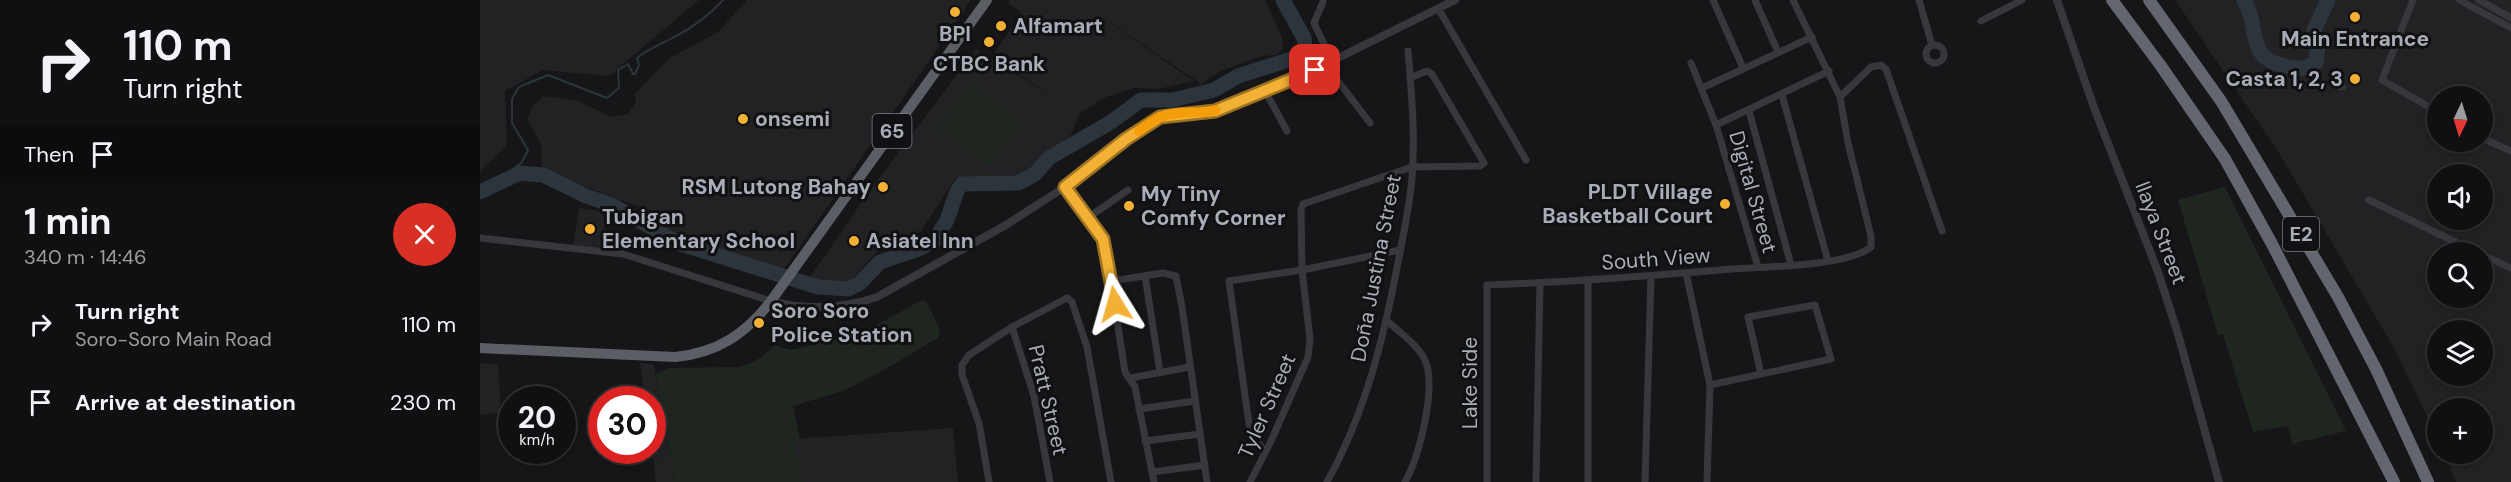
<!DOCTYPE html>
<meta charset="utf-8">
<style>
:root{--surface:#101012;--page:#1e1e20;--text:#f1f3f6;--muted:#9c9d9f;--line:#303032}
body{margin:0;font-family:"DM Sans",sans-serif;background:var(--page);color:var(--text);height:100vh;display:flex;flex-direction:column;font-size:22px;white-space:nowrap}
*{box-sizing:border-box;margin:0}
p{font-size:20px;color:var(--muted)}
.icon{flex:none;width:33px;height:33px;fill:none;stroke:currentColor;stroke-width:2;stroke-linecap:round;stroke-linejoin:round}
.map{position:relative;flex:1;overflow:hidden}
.panel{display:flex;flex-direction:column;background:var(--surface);width:480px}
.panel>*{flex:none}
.banner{background:#101012;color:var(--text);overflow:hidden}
.needle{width:39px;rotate:184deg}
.tools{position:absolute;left:1947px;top:86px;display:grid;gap:12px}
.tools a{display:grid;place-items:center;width:66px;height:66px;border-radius:50%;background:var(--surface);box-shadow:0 3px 9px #0003,0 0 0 2px var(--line);font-size:30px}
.speed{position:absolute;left:18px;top:386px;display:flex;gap:12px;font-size:30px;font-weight:700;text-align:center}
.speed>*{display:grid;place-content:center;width:78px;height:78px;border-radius:50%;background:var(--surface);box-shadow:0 3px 9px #0003,0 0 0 2px var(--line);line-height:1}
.speed small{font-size:15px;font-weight:400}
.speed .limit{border:9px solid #d22;background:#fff;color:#111}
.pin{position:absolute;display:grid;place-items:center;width:51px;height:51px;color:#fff;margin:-26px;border-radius:12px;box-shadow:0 3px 9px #0006}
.me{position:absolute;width:66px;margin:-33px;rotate:352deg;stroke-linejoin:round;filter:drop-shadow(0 0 4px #0008)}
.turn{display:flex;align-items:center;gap:21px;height:126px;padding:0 24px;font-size:27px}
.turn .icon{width:78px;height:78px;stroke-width:2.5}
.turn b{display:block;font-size:42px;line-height:51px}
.then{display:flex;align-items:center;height:57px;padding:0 24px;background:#0003;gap:12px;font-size:22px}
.round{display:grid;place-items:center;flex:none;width:63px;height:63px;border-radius:32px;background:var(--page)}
.overview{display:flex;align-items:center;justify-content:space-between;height:102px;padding:0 24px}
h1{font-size:36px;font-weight:700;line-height:45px}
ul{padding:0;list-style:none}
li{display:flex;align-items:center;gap:18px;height:78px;padding:0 24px}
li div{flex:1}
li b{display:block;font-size:22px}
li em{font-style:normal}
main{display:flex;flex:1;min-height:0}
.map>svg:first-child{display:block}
</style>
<main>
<section class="panel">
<div class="banner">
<div class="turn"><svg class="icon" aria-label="right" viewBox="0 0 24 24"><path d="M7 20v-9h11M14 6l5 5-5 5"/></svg><div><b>110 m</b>Turn right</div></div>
<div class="then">Then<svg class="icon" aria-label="arrive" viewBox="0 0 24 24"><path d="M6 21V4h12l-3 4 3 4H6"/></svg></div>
</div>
<div class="overview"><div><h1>1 min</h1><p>340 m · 14:46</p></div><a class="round" style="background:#d93025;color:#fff"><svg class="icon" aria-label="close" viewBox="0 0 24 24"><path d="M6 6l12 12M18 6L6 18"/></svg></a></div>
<ul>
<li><svg class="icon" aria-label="right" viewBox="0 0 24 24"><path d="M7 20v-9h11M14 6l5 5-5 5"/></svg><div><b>Turn right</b><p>Soro-Soro Main Road</p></div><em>110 m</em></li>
<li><svg class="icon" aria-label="arrive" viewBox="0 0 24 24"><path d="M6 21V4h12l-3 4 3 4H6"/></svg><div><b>Arrive at destination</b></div><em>230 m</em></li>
</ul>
</section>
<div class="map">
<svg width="2031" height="482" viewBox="0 0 2031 482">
<rect width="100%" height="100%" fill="#161618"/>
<g fill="#222225" fill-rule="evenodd">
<path d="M0 0H219L129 76 63 70 25 91 27 145 0 171Z"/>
<path d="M267 0H491L305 268 283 267 226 242 188 233 159 207 62 170 61 144 47 119 53 105 64 96 96 100 131 117 148 114 156 102 155 94 188 59 238 32Z"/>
<path d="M530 0H785L802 37 803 49 795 55 782 56 741 71 721 84 600 2 714 81 678 89 655 88 623 98 599 114 591 135 583 143 540 178 512 182 475 179 441 231 429 238 401 247 371 281 361 284 338 283 330 277 389 192 496 49 572 96 512 56 542 13 528 3Z"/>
<path d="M1695 0H2031V482H1976L1964 453H2002V408H1958L1957 437 1914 348 1799 153ZM1958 96H2002V141H1958ZM1958 174H2002V219H1958ZM1958 252H2002V297H1958ZM1958 330H2002V375H1958Z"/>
<path d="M99 208 126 212 122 249 93 245Z"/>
<path d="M0 363 18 364 21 413 0 415Z"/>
<path d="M160 363 174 364 194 482H176L172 450V399H165Z"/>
<path d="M473 428 478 482H323L313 439Z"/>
</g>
<g fill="#1e261f">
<path d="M490 83 542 121 509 166 457 129Z"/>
<path d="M1745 187 1866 431 1812 444 1808 426 1773 432 1743 334 1738 335 1698 200Z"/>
<path d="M442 300 447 302 460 330 458 338 402 371 363 391 313 406 320 439 314 440 323 482H194L176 374 189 368 256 367C272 364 283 358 294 345L311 350 369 336 398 324Z"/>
</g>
<path fill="#2c353c" d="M1855 75 1863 79 1866 87 1865 90H1858L1853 78Z"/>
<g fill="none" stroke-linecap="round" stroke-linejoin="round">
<path stroke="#2c353c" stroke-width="2" d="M17 183 42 162 48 150 32 123V99L39 87 68 75 127 98 139 88 138 70 148 64 153 74H155L159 65 157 58C169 48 184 43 198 35 215 26 230 14 243 0"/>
<g stroke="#2c353c" stroke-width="15">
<path d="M1764 0C1782 30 1763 60 1810 67 1821 69 1828 69 1836 62L1838 45 1834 30 1848 0"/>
<path d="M0 192 40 173 63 175 106 196 132 205 198 243 338 287 368 289 380 283 400 262 439 249 455 240 467 220 477 191 482 184 538 183 555 174 569 158 631 122 661 100H693L734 90 758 76 821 56 825 48 824 38 803 0"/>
</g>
<g stroke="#37383d" stroke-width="7">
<path d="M1233 0 1263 68"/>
<path d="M1275 0 1298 52"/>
<path d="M1439 0 1452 45"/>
<path d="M1933 0 1902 80 1958 112"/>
<path d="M1979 0 2031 28"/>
<path d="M1999 0 2031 18"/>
<path d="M843 2 834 23 852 61"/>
<path d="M958 8 1046 160"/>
<path d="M1501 21 1542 0"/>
<circle cx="1455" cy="54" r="9"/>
<path d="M1211 63 1236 125 1278 267"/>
<path d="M845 64 890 123"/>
<path d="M1222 88 1332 37"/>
<path d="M785 91 807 131"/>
<path d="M1302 95 1348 261"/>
<path d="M1360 97 1391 67 1401 65 1406 69 1462 231"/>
<path d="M1269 111 1311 265"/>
<path d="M1236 125 1349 71"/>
<path d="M2002 138 2031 151"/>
<path d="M585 187 620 233 626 248 645 372 655 387 674 482"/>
<path d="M1889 200 1996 252"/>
<path d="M609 217 648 190"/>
<path d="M0 238 143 254 291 301"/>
<path d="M2002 255 2031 268"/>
<path d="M1206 273 1230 385 1227 482"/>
<path d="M665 276 680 372"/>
<path d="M1108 280V482"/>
<path d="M632 281 683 273 696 276 702 307 727 482"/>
<path d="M906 320C918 331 938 345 945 360 957 388 939 457 925 482"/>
<path d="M532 327 554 396 570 482"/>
<path d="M650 378 710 367"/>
<path d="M1230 385 1351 359 1335 305 1268 317 1281 374"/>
<path d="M659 409 715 401"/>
<path d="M665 441 720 434"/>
<path d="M785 452 770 431 749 281 822 270 920 250"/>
<path d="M672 472 725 465"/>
<path d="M509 482 499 423 482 375V365L489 355 532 327 587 298 592 302 607 347 631 482"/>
<path d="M770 482 792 439 828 357 830 339 822 270 821 210 823 204 932 167 1000 166 1004 163 952 74 947 71 930 78"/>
<path d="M847 482C882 419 900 353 914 283 920 252 927 220 931 188 936 143 932 97 928 51"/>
<path d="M1007 482V285C1089 282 1170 276 1252 269 1283 267 1369 266 1391 247V236L1368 143 1360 97 1313 0"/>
<path d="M1056 482 1060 283"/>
<path d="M1165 482 1171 276"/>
</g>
<g stroke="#37383d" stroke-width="8">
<path d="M1577 0 1613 105 1678 272 1698 334 1739 482"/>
<path d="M291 301C325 310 363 309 397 297L526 225 585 187 646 139 680 117 703 113 723 114 766 99 824 75 975 0"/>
</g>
<path stroke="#5b5e65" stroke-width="10" d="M0 348 195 357C237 353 266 334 291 301L507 0"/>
<g stroke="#63666e" stroke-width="12">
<path d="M1632 0 1681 66 1745 159 1792 244 1914 482"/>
<path d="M1669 0 1741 101 1858 297 1896 369 1948 482"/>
</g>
</g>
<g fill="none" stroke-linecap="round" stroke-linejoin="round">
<defs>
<path id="route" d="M635 304 623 239 585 187 646 139 680 117 735 111 835 70"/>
</defs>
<use href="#route" stroke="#9d7322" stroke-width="15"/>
<use href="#route" stroke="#f2b134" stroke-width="10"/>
<path stroke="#f59e0b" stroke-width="10" d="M659 131C666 126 675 118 683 116 701 110 718 115 736 110"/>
</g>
<g fill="#f2b134" stroke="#111113" stroke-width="2">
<circle cx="475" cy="12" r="6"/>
<circle cx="1875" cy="17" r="6"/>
<circle cx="521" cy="26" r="6"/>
<circle cx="509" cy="42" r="6"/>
<circle cx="1875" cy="79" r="6"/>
<circle cx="263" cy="119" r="6"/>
<circle cx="403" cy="187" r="6"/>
<circle cx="1245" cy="204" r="6"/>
<circle cx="649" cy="206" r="6"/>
<circle cx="110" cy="229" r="6"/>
<circle cx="374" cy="241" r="6"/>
<circle cx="279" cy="323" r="6"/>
</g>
<g text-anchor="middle" stroke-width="6" stroke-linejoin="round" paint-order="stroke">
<g fill="#111113" stroke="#7b7e86" stroke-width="1.5">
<rect x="392.5" y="114" width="39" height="34" rx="4.5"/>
<rect x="1803" y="217" width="36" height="34" rx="4.5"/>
</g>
<g font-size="20" font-weight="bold" fill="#a8adb8">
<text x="412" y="138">65</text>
<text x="1821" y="241">E2</text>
</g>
<g font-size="21" font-weight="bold" fill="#a8adb8" stroke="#111113" text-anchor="start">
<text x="533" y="33">Alfamart</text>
<text x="475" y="41" text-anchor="middle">BPI</text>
<text x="1875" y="46" text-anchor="middle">Main Entrance</text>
<text x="509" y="71" text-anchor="middle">CTBC Bank</text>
<text x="1863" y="86" text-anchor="end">Casta 1, 2, 3</text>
<text x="275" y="126">onsemi</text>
<text x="391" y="194" text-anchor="end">RSM Lutong Bahay</text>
<text x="1233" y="199" text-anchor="end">PLDT Village<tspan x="1233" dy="24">Basketball Court</tspan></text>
<text x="661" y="201">My Tiny<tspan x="661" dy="24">Comfy Corner</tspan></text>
<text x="122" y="224">Tubigan<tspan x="122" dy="24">Elementary School</tspan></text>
<text x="386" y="248">Asiatel Inn</text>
<text x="291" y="318">Soro Soro<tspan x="291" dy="24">Police Station</tspan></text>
</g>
<g font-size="21" fill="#a8adb8" stroke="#111113">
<text transform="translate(1273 192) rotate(74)" y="7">Digital Street</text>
<text transform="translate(1681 233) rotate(69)" y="7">Ilaya Street</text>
<text transform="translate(1176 259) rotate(-4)" y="7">South View</text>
<text transform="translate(896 268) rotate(-79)" y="7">Doña Justina Street</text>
<text transform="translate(990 383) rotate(-90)" y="7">Lake Side</text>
<text transform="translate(568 400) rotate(77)" y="7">Pratt Street</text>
<text transform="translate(787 406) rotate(-66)" y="7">Tyler Street</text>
</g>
</g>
</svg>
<div class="tools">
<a><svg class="needle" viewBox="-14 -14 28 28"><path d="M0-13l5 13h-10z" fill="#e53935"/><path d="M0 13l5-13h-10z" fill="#9c9d9f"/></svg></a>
<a><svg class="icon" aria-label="sound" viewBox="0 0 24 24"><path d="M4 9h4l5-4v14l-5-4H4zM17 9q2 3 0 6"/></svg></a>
<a><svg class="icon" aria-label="search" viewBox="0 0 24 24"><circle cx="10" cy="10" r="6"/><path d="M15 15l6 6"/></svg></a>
<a><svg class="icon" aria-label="layers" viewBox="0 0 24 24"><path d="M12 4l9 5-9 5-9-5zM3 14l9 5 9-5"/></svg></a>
<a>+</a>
</div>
<div class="speed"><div>20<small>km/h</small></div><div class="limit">30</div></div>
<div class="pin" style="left:835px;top:70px;background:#d93025"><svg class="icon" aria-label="arrive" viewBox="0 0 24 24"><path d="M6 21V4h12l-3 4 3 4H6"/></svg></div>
<svg class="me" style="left:635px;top:304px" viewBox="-20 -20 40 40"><path d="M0-17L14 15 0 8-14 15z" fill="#f2b134" stroke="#fff" stroke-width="4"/></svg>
</div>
</main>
